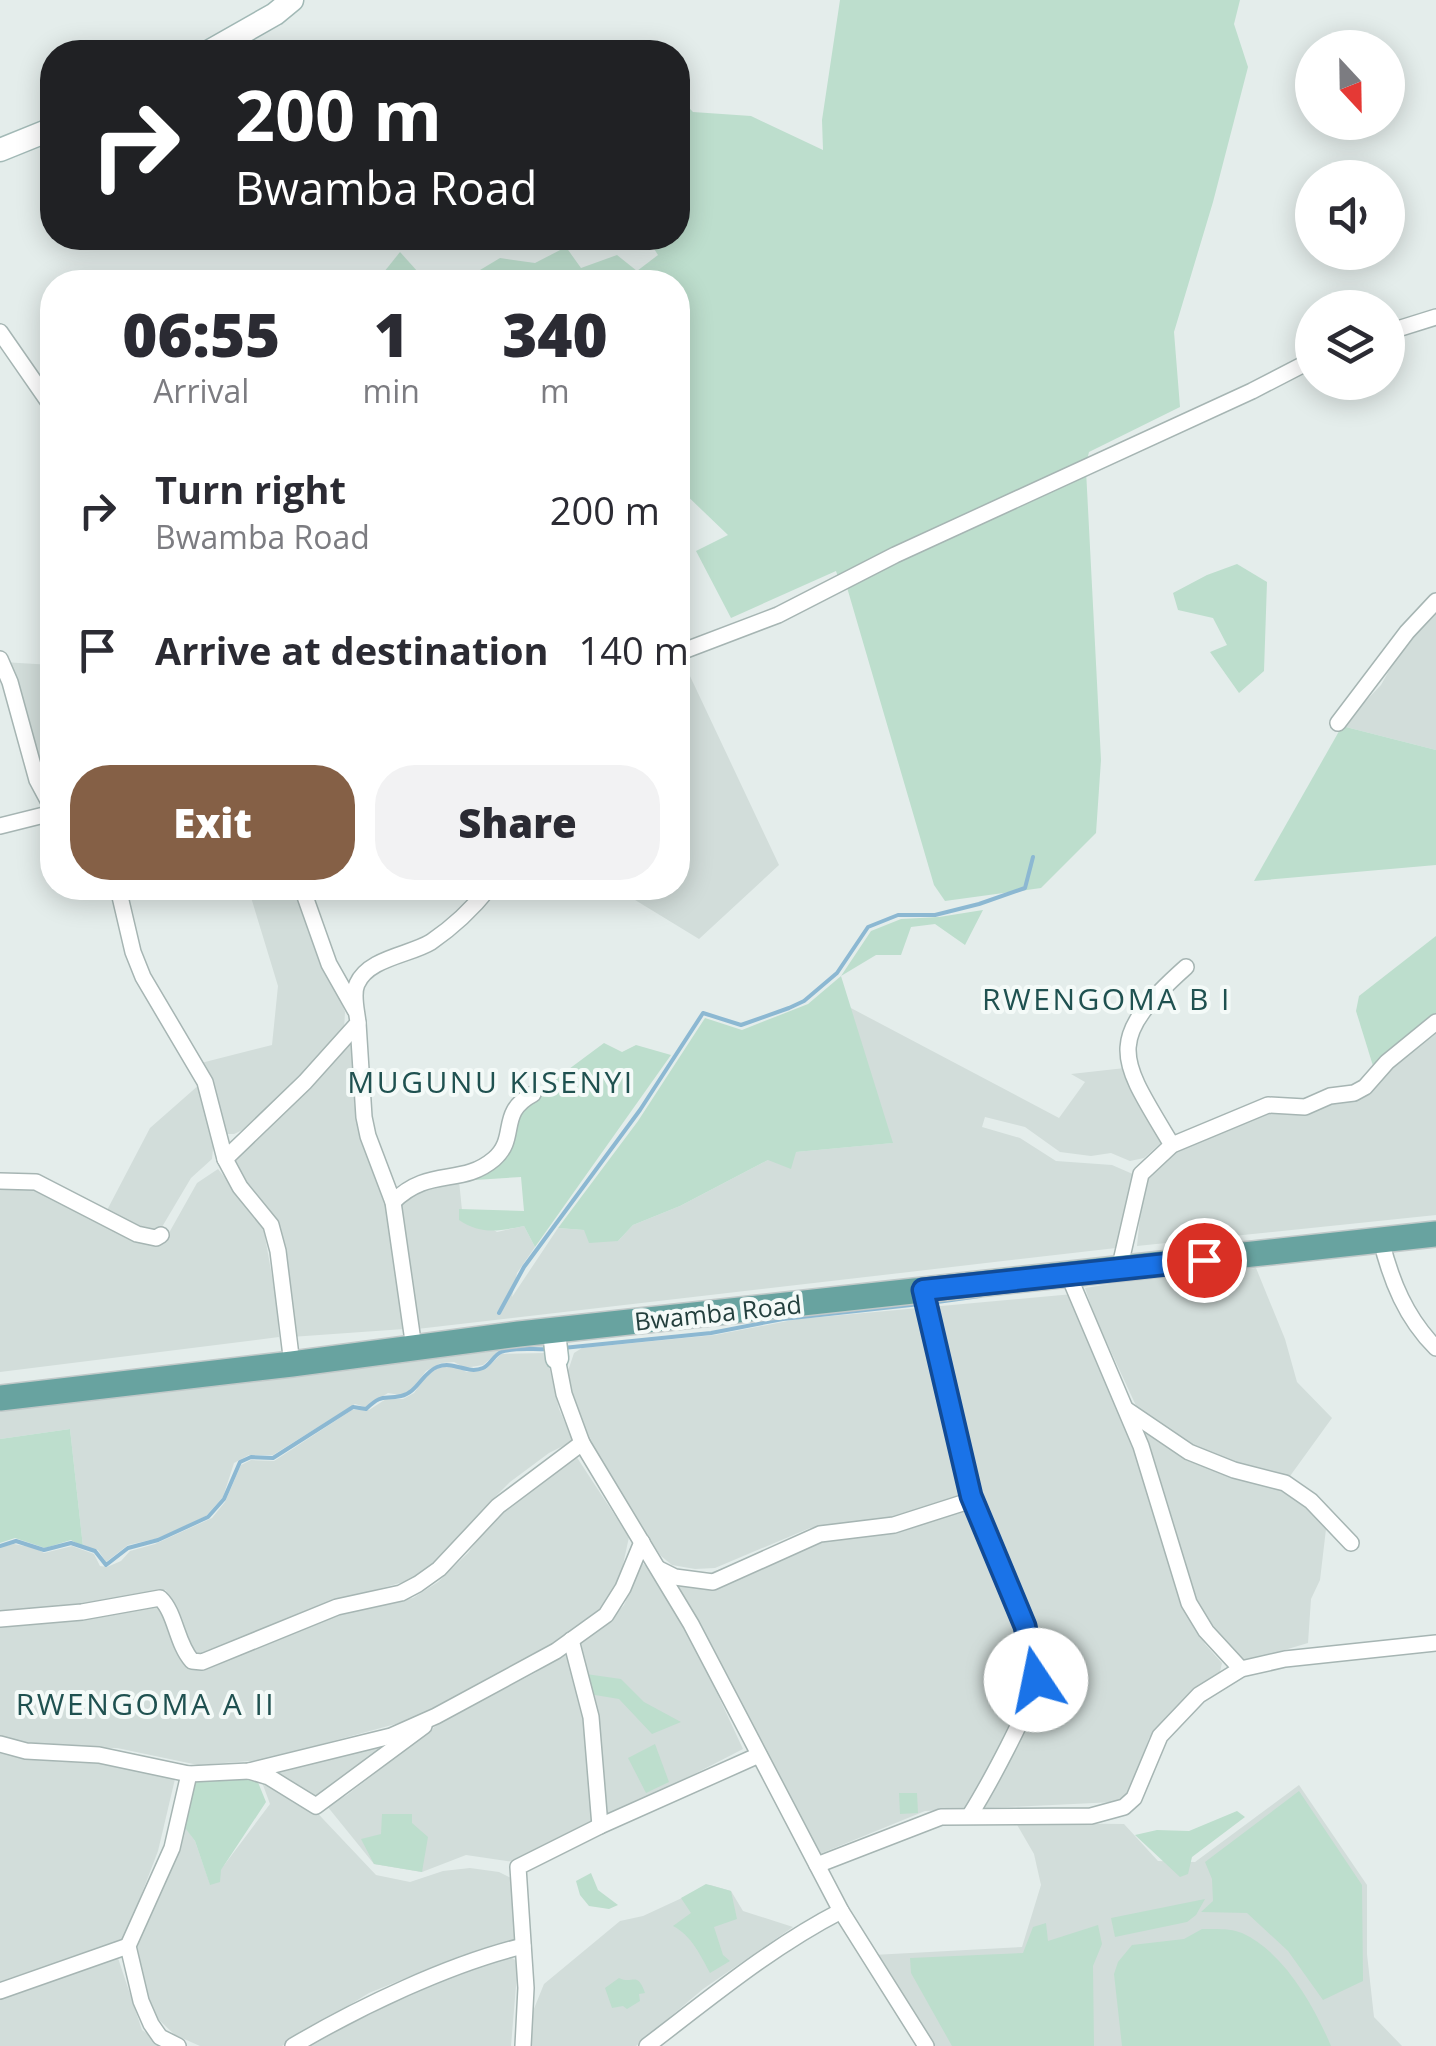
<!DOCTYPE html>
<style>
:root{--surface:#fff;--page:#f2f2f3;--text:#2b2b33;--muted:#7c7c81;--accent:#856046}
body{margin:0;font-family:"Open Sans",sans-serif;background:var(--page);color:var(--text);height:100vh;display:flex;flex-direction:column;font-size:38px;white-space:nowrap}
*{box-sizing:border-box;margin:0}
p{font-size:32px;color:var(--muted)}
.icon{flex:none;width:55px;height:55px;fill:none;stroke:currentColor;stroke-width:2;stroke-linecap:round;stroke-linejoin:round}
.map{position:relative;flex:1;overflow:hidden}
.panel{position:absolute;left:40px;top:270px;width:650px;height:630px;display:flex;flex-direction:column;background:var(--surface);border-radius:40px;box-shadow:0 5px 25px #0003}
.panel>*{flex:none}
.hud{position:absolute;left:40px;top:40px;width:650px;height:210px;border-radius:40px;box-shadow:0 5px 25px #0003;background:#202124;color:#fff;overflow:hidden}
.needle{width:65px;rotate:158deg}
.buttons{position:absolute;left:1295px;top:30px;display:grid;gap:20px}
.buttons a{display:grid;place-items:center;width:110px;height:110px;border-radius:50%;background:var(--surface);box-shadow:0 5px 25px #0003;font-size:50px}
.pin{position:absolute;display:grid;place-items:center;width:85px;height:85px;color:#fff;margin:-42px;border:5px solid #fff;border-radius:50%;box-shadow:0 2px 10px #0007}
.me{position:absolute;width:110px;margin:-55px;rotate:349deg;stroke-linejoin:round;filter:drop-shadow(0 0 8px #0008)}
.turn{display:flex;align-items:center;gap:35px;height:210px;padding:0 30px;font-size:45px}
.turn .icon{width:130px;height:130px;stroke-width:2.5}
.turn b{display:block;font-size:70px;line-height:85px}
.eta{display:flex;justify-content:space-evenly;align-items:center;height:170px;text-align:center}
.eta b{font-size:60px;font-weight:800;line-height:70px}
.cta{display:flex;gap:20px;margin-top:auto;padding:20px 30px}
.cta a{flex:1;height:115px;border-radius:40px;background:var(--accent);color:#fff;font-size:40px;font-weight:800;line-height:115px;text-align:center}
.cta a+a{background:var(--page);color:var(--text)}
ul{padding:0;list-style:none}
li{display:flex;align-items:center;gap:30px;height:140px;padding:0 30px}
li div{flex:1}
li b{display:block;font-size:38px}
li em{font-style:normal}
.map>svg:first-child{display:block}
</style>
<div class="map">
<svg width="1436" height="2046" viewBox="0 0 1436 2046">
<rect width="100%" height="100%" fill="#e4edeb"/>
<g fill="#d2ddda">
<path d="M1436 608V750L1342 726 1381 685 1408 637Z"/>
<path d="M681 657 779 865 699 939 622 892V888H678V659Z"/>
<path d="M3 662 52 665V796L41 792Z"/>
<path d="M266 888H296L345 1012 344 1031 288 1096 253 1125 234 1134H227L211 1079 201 1063 272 1045 278 986 250 894Z"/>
<path d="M849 1007 1059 1118 1085 1082 1071 1074 1125 1068 1161 1143 1144 1158 1130 1161 1111 1153 1091 1156 1060 1152 1025 1127 985 1117 982 1127 1020 1138 1056 1161 1112 1165 1135 1175 1116 1248 417 1329 397 1207 406 1194 459 1181 462 1210 497 1232 524 1226 535 1247 517 1273 512 1297 558 1228 584 1230 618 1241 633 1225 680 1206 768 1160 796 1152 892 1143Z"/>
<path d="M1436 1029V1215L1137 1246 1144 1176 1171 1150 1269 1110 1331 1099 1356 1098Z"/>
<path d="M352 1040 356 1052 354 1101 362 1141 391 1209 398 1248 404 1329 291 1337 280 1244 233 1158Z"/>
<path d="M200 1084 214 1138 212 1159 191 1178 156 1237 165 1240 197 1183 218 1169 263 1225 277 1305 279 1337 0 1372V1186L27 1181 105 1214 150 1128Z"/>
<path d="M1256 1268 1285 1339 1297 1382 1332 1418 1285 1483 1328 1512 1320 1580 1311 1599 1308 1643 1247 1661 1234 1654 1208 1624 1195 1597 1150 1446 1139 1420 1193 1447 1138 1410 1095 1317 1085 1288 1140 1279Z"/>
<path d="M1073 1294 1140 1453 1180 1599 1205 1644 1222 1663 1220 1672 1191 1691 1149 1738 1130 1793 1115 1802 925 1811 810 1858 777 1775 690 1607 670 1576 682 1572 709 1573 751 1558 786 1540 846 1525 887 1522 967 1500 902 1516 810 1528 715 1568 695 1569 672 1565 661 1556 592 1454 571 1404 567 1374 574 1353 582 1348 715 1335 798 1319Z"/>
<path d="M547 1341 546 1347 501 1350 483 1365 465 1368 454 1362 441 1363 426 1371 411 1390 400 1395 388 1393 365 1407 355 1404 273 1455H249L234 1463 223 1497 206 1516 159 1538 128 1545 106 1562 98 1550 83 1547 70 1429 0 1439V1408Z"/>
<path d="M546 1353 559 1409 573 1441 549 1453 510 1482 489 1503 473 1526 431 1567 407 1581 343 1599 191 1657 166 1590 154 1593 191 1669 345 1610 413 1598 438 1582 468 1553 492 1520 555 1467 576 1456 629 1537 618 1588 596 1613 556 1642 414 1719 263 1760 198 1765 117 1748 44 1747 0 1739V1547L14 1544 35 1548 44 1553 72 1546 94 1554 100 1566 107 1567 121 1561 130 1551 155 1544 212 1518 225 1502 241 1465 251 1460 274 1461 352 1410H369L386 1399H403L414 1393 426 1376 438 1368 451 1366 467 1372 486 1369 501 1354Z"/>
<path d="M642 1563 650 1569 696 1648 743 1749 521 1863 466 1855 422 1872 374 1864 327 1806 347 1795 441 1722 535 1673 606 1625 624 1605Z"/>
<path d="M402 1735 314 1798 274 1774 277 1771Z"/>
<path d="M0 1747 99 1757 175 1779 158 1851 124 1940 0 1986Z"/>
<path d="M259 1774 306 1801 376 1875 410 1882 443 1871 470 1868 499 1872 511 1878 516 1946 406 1978 369 1993 282 2046H200L175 2035 157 2018 134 1971V1943L177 1827 186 1828 195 1841 210 1884 270 1804Z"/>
<path d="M1299 1785 1367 1885V1954L1374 2017 1402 2046H935L873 1955 1022 1947 1041 1885 1034 1854 1016 1823 1124 1824 1158 1861 1195 1862Z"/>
<path d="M710 1885 731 1891 743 1911 793 1927 703 1989 636 2046H527L529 2021 544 1984 620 1921 643 1916Z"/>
<path d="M117 1955 142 2030 165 2046H0V1996Z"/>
<path d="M508 1955 518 1962 511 2046H305L380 2006Z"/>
</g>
<g fill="#bddecd">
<path d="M840 0H1240L1234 24 1248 67 1213 202 1174 332 1180 407 1089 452 1087 460 838 577 836 571 731 618 696 551 728 535 678 487V282H460L500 258 535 263 566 247 581 268 617 255 637 271 658 255 647 238H678V96L693 112 751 116 823 150 822 120Z"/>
<path d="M400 252 427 282H376Z"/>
<path d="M1086 470 1101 760 1096 833 1041 888 945 901 934 885 846 584 913 551 1011 511Z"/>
<path d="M1237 564 1267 582 1264 671 1239 693 1210 652 1227 645 1213 618 1178 610 1173 593 1207 575Z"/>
<path d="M1342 726 1436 750V865L1254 881Z"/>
<path d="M983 910 965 945 935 924 911 927 901 955H876L841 976 893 1143 796 1152 791 1169 768 1160 680 1206 633 1225 618 1241 589 1243 584 1230 558 1228 638 1121 705 1018 742 1030 808 1004 841 976 871 931 901 919 939 917Z"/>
<path d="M1436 936V1022L1374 1069 1356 1011 1359 996Z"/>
<path d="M604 1043 622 1052 636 1045 671 1055 535 1247 524 1226C500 1231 481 1235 459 1220V1209L524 1211 521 1177 459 1181 503 1144 508 1120 538 1092Z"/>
<path d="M70 1429 83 1547 71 1540 45 1548 15 1538 0 1543V1439Z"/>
<path d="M586 1674 621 1679 644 1702 681 1722 652 1734 619 1699 583 1693Z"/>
<path d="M655 1744 669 1782 646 1793 628 1758Z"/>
<path d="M253 1770 266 1802 221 1870 220 1882 210 1885 195 1841 186 1829 170 1826 182 1775Z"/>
<path d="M1299 1791 1362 1885 1363 1981 1323 2000 1288 1951 1247 1913 1201 1912 1213 1901 1212 1879 1205 1862Z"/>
<path d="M899 1793H917L918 1813 900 1814Z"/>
<path d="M1237 1811 1245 1817 1192 1857 1188 1874 1180 1877 1135 1835 1157 1830 1189 1831Z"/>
<path d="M382 1814H412V1823L428 1837 422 1872 374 1864 361 1839 381 1834Z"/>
<path d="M591 1873 598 1890 618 1905 609 1909 589 1906 580 1895 576 1881Z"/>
<path d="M706 1884 731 1891 737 1919 714 1927 723 1955 730 1961 710 1973C701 1956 691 1935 673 1926L691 1913 681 1898Z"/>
<path d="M1205 1899 1196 1915 1187 1922 1115 1937 1111 1918Z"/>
<path d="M1046 1923 1048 1941 1098 1925 1102 1944 1093 1966 1094 2046H952L911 1973 910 1958 1023 1953 1033 1927Z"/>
<path d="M1202 1929C1215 1929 1231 1928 1242 1933 1284 1952 1314 2006 1331 2046H1122L1114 1974 1118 1962 1132 1945 1184 1939Z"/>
<path d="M619 1978C633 1985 637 1970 645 1993L639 1994 640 2001 627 2009 623 2006 612 2008 605 1988Z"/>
</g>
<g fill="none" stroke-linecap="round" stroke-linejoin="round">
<g stroke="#8cb8d2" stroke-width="4">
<path d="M930 1303 980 1296"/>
<path d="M499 1313 524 1267 640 1110 703 1013 741 1025 789 1008 804 1001 837 973 868 927 898 915H935L979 904 1025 888 1033 857"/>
<path d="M563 1348 711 1333 783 1319 920 1304"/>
<path d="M0 1546 16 1541 44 1550 71 1543 95 1551 106 1565 128 1548 158 1540 208 1517 224 1499 240 1462 251 1457 273 1458 353 1407 366 1409C383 1393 383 1400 401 1396 417 1393 422 1373 437 1367 454 1360 467 1375 483 1368 490 1365 494 1355 501 1352 513 1347 535 1350 549 1349"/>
</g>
<defs>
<g id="street">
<path d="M0 332 52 407"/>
<path d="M1388 332 1436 317"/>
<path d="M678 653 778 615 895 555 1252 391 1312 360"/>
<path d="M0 659 10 682 37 780 52 808"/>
<path d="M1338 723 1407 632 1436 601"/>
<path d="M0 826 52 813"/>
<path d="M118 888 133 952 143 977 205 1082 225 1159 240 1187 271 1225 278 1251 292 1364"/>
<path d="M302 888 329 964 355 1010"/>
<path d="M358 1023 364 1117 368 1136 393 1202 414 1348"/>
<path d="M1172 1145C1119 1057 1103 1041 1186 967"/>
<path d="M225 1159 305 1082 358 1023C357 1011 352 995 357 984 368 958 410 955 431 942 453 927 473 908 489 888"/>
<path d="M0 1181 36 1182 137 1234 156 1238 161 1235"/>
<path d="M393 1202C429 1166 461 1187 494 1159 519 1137 497 1113 533 1094"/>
<path d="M1381 1240C1391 1281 1406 1318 1436 1348"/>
<path d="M1119 1270 1141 1174 1172 1145 1268 1105 1305 1107 1330 1096 1354 1093 1365 1087 1387 1062 1436 1022"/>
<path d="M1068 1274 1141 1446 1189 1603 1206 1631 1241 1669"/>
<path d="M923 1290C939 1357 950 1425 970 1491 985 1541 1039 1630 1036 1678 1034 1703 985 1791 970 1815"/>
<path d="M557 1358 564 1394 582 1443 691 1624 841 1911 926 2046"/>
<path d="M1127 1410 1189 1452 1234 1470 1285 1483 1311 1501 1351 1543"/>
<path d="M659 1569 675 1577 713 1582 820 1534 894 1525 972 1500"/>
<path d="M0 1619 82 1612 160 1598C176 1613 176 1643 192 1661L202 1662 337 1607 401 1593 418 1584 439 1569 498 1506 582 1443"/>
<path d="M571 1640 591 1717 600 1826"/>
<path d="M0 1744 26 1751 99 1755 189 1774 249 1771 391 1736 436 1716 556 1651 606 1615 623 1588 642 1542"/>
<path d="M249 1771 269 1777 316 1806 424 1726"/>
<path d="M817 1865 941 1817 1091 1816 1124 1807 1134 1798 1160 1736 1199 1695 1241 1669 1285 1659 1436 1643"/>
<path d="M0 1991 128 1946"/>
<path d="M178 2046 160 2037 151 2024 141 2001 128 1946 172 1848 189 1774"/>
<path d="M293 2046C359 2007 449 1964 523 1946"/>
<path d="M523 2046 526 1988 518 1867 600 1826 759 1755"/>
<path d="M647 2046C710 1998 771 1947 841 1911"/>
</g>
<g id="secondary">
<path d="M208 52 275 14 292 0"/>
<path d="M0 150 52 129"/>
<path d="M554 1332 557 1358"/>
</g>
<path id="primary" d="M0 1398 292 1364 519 1334 1436 1234"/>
</defs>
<use href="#street" stroke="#a6b5b3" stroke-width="18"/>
<use href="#secondary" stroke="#a2b9b6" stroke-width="25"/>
<use href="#primary" stroke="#c1c9c9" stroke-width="28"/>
<use href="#street" stroke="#fff" stroke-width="15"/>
<use href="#secondary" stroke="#fff" stroke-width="22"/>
<use href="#primary" stroke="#68a3a0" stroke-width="25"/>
</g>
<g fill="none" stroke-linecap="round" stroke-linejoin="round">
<defs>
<path id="route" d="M1036 1680 1025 1626 971 1496 923 1290 1204 1260"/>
</defs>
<use href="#route" stroke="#114b97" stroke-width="25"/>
<use href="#route" stroke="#1a73e8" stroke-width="18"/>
</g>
<g text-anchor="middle" stroke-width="8" stroke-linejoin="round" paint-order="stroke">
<g font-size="25" fill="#233f3d" stroke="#f4faf8">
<text transform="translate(718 1313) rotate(-6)" y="9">Bwamba Road</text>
</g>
<g font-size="30" letter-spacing="2.5" fill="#1f5150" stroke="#f4faf8">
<text x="1107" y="1010">RWENGOMA B I</text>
<text x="491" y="1093">MUGUNU KISENYI</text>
<text x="146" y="1715">RWENGOMA A II</text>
</g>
</g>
</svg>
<div class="buttons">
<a><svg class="needle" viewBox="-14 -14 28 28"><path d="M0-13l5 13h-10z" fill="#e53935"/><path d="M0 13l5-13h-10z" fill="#7c7c81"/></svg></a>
<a><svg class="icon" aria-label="sound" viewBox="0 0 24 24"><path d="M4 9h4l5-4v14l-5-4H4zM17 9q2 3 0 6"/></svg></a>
<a><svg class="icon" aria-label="layers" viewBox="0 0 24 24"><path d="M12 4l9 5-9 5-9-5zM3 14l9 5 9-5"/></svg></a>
</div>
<div class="pin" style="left:1204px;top:1260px;background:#d93025"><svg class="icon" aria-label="arrive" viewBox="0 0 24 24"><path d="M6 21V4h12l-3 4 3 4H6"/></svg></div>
<svg class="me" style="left:1036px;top:1680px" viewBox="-20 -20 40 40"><circle r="19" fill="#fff"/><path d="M0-13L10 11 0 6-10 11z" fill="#1a73e8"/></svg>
<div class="hud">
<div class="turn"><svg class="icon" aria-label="right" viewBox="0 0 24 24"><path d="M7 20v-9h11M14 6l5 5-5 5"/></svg><div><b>200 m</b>Bwamba Road</div></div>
</div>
<section class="panel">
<div class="eta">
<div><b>06:55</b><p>Arrival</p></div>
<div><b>1</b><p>min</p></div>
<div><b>340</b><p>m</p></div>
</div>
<ul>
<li><svg class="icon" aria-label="right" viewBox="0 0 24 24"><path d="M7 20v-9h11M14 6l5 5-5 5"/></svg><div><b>Turn right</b><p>Bwamba Road</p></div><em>200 m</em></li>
<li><svg class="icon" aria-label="arrive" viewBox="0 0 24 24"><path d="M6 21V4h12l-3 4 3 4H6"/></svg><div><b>Arrive at destination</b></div><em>140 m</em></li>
</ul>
<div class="cta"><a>Exit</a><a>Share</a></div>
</section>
</div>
